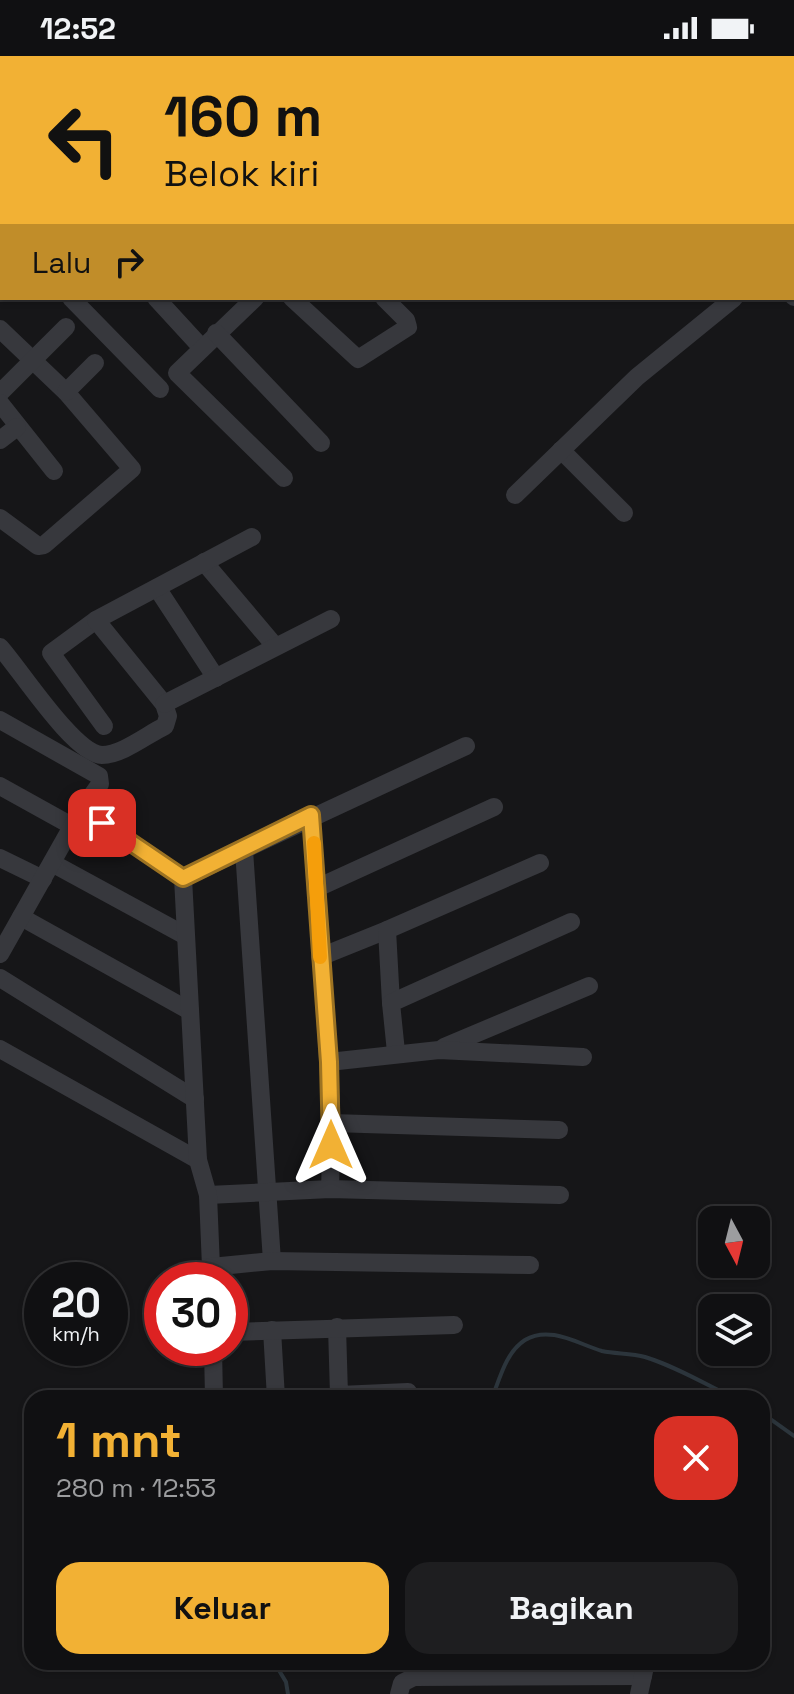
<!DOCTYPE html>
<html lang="id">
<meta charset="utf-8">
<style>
:root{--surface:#101012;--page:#1e1e20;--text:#f1f3f6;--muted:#9c9d9f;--line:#303032;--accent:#f2b134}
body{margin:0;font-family:"Space Grotesk",sans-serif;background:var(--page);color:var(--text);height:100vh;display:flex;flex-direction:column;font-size:30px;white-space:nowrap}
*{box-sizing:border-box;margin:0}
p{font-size:26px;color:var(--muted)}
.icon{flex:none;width:44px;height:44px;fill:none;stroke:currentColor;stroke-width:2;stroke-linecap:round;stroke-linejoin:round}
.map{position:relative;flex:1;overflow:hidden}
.panel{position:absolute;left:24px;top:1334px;width:746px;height:280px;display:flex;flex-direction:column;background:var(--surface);border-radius:24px;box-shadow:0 2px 6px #0004,0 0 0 2px var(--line)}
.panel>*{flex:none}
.guide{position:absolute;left:0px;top:0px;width:794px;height:244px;box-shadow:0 2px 6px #0004,0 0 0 2px var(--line);background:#f2b134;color:#111;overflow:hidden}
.needle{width:52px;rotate:173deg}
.tools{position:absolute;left:698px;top:1150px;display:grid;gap:16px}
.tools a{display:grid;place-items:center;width:72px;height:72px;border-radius:16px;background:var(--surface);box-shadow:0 2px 6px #0004,0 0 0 2px var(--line);font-size:40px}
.speed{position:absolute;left:24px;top:1206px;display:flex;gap:16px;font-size:40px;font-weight:700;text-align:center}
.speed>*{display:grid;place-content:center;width:104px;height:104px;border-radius:50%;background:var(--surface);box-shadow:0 2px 6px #0004,0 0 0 2px var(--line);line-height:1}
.speed small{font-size:20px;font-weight:400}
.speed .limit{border:12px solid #d22;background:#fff;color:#111}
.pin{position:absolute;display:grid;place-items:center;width:68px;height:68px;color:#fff;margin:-34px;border-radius:16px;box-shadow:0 4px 12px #0006}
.me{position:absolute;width:88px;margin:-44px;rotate:0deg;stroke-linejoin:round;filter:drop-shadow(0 0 6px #0008)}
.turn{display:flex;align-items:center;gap:28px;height:168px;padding:0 32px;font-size:36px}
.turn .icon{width:104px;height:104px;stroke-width:2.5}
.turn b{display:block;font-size:56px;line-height:68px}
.then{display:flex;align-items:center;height:76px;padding:0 32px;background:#0003;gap:16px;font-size:30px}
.round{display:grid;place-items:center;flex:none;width:84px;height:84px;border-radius:24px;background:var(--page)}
.head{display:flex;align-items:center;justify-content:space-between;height:136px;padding:0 32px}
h1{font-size:48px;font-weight:800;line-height:60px;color:var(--accent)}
.primary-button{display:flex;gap:16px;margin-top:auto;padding:16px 32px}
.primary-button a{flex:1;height:92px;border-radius:24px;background:var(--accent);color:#111;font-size:32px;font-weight:800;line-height:92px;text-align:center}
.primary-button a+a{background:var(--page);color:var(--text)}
.status{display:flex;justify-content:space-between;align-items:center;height:56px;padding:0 40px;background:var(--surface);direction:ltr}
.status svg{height:22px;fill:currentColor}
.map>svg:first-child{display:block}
</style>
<div class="status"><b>12:52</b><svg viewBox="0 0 49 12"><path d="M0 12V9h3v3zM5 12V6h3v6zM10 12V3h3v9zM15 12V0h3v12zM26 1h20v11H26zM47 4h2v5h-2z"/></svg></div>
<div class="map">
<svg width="794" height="1638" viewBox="0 0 794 1638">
<rect width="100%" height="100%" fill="#161618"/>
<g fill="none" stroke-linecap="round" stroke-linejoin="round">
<g stroke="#2c353c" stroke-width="4">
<path d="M492 1342C500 1322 506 1296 525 1284 550 1269 578 1288 602 1295 616 1298 631 1297 645 1301 677 1311 705 1328 734 1342"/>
<path d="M762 1357 794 1380"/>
<path d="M274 1606 286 1626 288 1638"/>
</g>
<path stroke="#3d3f44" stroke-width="3" stroke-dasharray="4 6" stroke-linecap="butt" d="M0 165 2 167"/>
<g stroke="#37383d" stroke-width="18">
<path d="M124 0 126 2"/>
<path d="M527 0 529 2"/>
<path d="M753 0 754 2"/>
<path d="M90 2 92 0"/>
<path d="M151 2 154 0"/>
<path d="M0 10 2 7"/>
<path d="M792 52 794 55"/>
<path d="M0 113 2 111"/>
<path d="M792 203H794"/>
<path d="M792 239 794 241"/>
<path d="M71 242 160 333"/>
<path d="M156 242 201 291"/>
<path d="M255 242 177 317 284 422"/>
<path d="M292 242 358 303 408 271 406 264 384 242"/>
<path d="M0 273 66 336 132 413 44 489 38 490 0 462"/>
<path d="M216 277 321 387"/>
<path d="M66 336 95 307"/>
<path d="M0 337 66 271"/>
<path d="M0 347 54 415"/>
<path d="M0 384 17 371"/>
<path d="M561 394 624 457"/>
<path d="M515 439 637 321 734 242"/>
<path d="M204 506 275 590"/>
<path d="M157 532 216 622"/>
<path d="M96 564 51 597 104 670"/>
<path d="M0 591C20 613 74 698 102 699 122 699 148 678 165 670L168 660 164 648 96 564 252 481"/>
<path d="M164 648 331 563"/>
<path d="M0 664 99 720 100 728 82 753"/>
<path d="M0 730 72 770"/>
<path d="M311 759 317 832"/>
<path d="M244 794 272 1205"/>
<path d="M0 802 43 823"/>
<path d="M52 807 186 880"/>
<path d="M21 861 190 955"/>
<path d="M0 898 82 753 183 822"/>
<path d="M320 901 387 874"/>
<path d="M0 922 195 1043"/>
<path d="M391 947 387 874 540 807"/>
<path d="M444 991 589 930"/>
<path d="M0 993 198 1104"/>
<path d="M396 996 391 947 571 866"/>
<path d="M329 1006 439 994 583 1001"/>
<path d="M332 1067 559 1074"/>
<path d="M330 1133 332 1067 317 832 494 751"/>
<path d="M208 1139 330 1133 560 1139"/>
<path d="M211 1211 208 1139 198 1104 183 822 466 690"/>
<path d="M212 1224 211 1211 272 1205 530 1209"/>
<path d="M337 1271 339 1339 408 1336"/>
<path d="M272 1274 276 1342"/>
<path d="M230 1276 454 1269"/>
<path d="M213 1292 214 1342"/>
<path d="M399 1638 402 1627 414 1621 643 1620"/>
<path d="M639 1638 646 1606"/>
</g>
</g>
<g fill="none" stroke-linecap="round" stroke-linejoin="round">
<defs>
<path id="route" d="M102 767 183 822 311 759 329 1006 331 1089"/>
</defs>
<use href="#route" stroke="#9d7322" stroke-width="20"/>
<use href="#route" stroke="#f2b134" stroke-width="14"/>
<path stroke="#f59e0b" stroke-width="14" d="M314 787 320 901"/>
</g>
</svg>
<div class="tools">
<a><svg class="needle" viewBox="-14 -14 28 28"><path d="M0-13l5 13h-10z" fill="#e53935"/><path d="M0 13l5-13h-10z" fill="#9c9d9f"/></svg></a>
<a><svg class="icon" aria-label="layers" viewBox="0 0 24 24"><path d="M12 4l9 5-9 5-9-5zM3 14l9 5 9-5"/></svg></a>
</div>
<div class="speed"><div>20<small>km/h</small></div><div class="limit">30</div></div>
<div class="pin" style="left:102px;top:767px;background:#d93025"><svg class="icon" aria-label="arrive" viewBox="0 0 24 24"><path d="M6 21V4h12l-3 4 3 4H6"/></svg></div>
<svg class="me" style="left:331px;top:1089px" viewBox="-20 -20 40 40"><path d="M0-17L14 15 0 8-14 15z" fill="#f2b134" stroke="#fff" stroke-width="4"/></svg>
<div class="guide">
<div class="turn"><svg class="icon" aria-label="left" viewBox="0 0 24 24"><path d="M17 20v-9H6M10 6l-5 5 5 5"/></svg><div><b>160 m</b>Belok kiri</div></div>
<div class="then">Lalu<svg class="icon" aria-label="right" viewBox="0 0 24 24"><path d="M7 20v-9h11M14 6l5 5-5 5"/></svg></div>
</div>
<section class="panel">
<div class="head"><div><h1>1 mnt</h1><p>280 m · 12:53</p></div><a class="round" style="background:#d93025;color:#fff"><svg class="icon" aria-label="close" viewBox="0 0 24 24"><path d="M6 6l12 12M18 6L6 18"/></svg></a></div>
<div class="primary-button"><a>Keluar</a><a>Bagikan</a></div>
</section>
</div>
